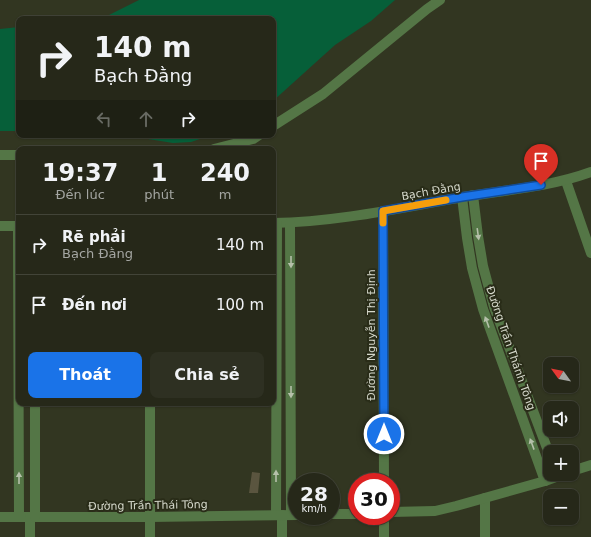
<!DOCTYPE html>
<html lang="vi">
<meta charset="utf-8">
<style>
:root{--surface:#262819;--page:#2e3022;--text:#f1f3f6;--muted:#a4a6a2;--line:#424438;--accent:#1a73e8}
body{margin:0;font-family:"DejaVu Sans",sans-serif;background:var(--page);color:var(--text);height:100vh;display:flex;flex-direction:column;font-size:15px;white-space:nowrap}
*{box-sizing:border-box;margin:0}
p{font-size:13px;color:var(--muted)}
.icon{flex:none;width:22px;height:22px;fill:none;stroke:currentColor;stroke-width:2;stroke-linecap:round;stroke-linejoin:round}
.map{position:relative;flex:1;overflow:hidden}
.side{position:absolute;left:16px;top:146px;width:260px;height:260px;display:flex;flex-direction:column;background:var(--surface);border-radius:8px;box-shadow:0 1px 3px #0004,0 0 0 1px var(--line)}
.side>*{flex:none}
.guide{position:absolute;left:16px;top:16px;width:260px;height:122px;border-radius:8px;box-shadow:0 1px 3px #0004,0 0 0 1px var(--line);background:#262819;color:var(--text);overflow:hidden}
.needle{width:26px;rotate:303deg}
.buttons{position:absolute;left:543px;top:357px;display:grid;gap:8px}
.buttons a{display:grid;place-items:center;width:36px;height:36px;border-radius:8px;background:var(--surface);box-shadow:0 1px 3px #0004,0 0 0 1px var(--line);font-size:20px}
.speed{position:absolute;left:288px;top:473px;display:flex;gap:8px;font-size:20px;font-weight:700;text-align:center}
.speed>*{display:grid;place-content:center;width:52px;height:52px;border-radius:50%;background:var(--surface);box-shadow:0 1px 3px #0004,0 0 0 1px var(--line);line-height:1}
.speed small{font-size:10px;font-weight:400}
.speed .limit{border:6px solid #d22;background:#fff;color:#111}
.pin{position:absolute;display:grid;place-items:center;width:34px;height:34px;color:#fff;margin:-41px -17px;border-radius:50% 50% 50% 0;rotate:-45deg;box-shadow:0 0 4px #0007}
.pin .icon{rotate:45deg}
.me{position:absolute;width:44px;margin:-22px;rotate:0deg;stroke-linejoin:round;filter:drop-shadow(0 0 3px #0008)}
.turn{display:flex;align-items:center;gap:14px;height:84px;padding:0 12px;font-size:18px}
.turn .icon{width:52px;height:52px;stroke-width:2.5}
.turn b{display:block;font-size:28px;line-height:34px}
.lanes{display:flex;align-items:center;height:38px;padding:0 12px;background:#0003;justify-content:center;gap:20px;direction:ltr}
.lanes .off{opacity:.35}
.eta{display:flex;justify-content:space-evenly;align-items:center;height:68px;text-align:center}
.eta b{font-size:24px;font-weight:600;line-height:28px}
.cta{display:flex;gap:8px;margin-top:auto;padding:8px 12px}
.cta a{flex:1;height:46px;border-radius:8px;background:var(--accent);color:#fff;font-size:16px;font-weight:600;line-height:46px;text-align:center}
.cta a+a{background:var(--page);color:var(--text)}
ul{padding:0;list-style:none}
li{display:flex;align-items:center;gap:12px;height:60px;padding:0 12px;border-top:1px solid var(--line)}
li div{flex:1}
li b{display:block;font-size:15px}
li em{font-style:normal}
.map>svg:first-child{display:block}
</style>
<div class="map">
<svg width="591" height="537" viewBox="0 0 591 537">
<rect width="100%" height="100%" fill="#323621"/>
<g fill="#065f39">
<path d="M139 0H395L371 21 335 45 273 101V19H101Z"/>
<path d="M19 27V131H0V29Z"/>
<path d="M123 135H212L191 142 173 143Z"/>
</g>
<path fill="#5a553f" d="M252 472 260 473 258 493H249Z"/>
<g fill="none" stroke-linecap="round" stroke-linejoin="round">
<g stroke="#547646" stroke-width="10">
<path d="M273 126 323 94 427 9 440 0"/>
<path d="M214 149 253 139 259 135"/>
<path d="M0 155H19"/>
<path d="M566 181 591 253"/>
<path d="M473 195 478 236 483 266 494 307 550 456"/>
<path d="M462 197 467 238 472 268 483 309 545 481"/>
<path d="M383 211 384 482"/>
<path d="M273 223C337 222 400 208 463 197 506 190 550 187 591 172"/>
<path d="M290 223 291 515"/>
<path d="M0 226H19"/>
<path d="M18 226 19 517"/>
<path d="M572 471 591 465"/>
<path d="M485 498V537"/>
<path d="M391 512 435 511 456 506 545 481 564 474"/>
<path d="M331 514H357"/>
<path d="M276 515 277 223"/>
<path d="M282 515V537"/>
<path d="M384 516V537"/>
<path d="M0 517H150L297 515"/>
<path d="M30 517V537"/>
<path d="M35 517V403"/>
<path d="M150 537V403"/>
</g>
</g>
<defs><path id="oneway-solid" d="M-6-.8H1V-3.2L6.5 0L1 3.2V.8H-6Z"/></defs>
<g fill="#b5c0aa">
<use href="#oneway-solid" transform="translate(478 234) rotate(82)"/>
<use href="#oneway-solid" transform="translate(291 262) rotate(90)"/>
<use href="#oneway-solid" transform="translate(487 322) rotate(-110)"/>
<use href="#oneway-solid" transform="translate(291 392) rotate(90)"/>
<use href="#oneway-solid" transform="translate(532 444) rotate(-110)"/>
<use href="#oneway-solid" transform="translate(276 476) rotate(-90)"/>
<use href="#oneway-solid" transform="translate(19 478) rotate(-90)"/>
</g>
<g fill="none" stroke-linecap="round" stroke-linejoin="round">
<defs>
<path id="route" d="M384 434 383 211 462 197 541 185"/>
</defs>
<use href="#route" stroke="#114b97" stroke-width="10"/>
<use href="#route" stroke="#1a73e8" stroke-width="7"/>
<path stroke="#f59e0b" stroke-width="7" d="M383 223V211L446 200"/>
</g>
<g text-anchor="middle" stroke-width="4" stroke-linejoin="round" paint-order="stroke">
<g font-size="11" fill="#d5d8cb" stroke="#292c18">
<text transform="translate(431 191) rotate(-10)" y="4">Bạch Đằng</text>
<text transform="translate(371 335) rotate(-90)" y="4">Đường Nguyễn Thị Định</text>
<text transform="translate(511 348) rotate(71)" y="4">Đường Trần Thánh Tông</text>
<text transform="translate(148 505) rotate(-1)" y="4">Đường Trần Thái Tông</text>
</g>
</g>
</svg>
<div class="buttons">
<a><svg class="needle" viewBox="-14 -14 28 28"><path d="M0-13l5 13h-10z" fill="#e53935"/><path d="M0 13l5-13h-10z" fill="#a4a6a2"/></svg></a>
<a><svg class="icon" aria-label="sound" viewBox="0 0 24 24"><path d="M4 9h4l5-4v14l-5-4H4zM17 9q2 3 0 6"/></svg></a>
<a>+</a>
<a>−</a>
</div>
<div class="speed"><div>28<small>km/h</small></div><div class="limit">30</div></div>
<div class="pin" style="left:541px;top:185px;background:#d93025"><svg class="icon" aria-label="arrive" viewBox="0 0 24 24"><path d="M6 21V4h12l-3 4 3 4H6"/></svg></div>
<svg class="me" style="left:384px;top:434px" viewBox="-20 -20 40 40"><circle r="17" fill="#1a73e8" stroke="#fff" stroke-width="3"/><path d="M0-11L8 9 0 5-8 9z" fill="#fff"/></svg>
<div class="guide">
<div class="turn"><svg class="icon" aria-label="right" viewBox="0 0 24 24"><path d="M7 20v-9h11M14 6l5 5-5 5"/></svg><div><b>140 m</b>Bạch Đằng</div></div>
<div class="lanes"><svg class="icon off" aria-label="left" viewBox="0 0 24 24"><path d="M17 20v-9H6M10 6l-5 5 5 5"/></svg><svg class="icon off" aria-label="ahead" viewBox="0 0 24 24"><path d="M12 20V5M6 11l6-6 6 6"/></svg><svg class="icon" aria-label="right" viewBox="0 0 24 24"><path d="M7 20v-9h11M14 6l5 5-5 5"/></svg></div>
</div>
<section class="side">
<div class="eta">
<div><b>19:37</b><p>Đến lúc</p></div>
<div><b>1</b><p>phút</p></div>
<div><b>240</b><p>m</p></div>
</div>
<ul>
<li><svg class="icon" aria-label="right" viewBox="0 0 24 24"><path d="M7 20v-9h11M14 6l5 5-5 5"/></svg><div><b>Rẽ phải</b><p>Bạch Đằng</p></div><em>140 m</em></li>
<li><svg class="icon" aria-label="arrive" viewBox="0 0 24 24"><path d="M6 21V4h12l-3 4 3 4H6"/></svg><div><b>Đến nơi</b></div><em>100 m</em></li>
</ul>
<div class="cta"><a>Thoát</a><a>Chia sẻ</a></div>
</section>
</div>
